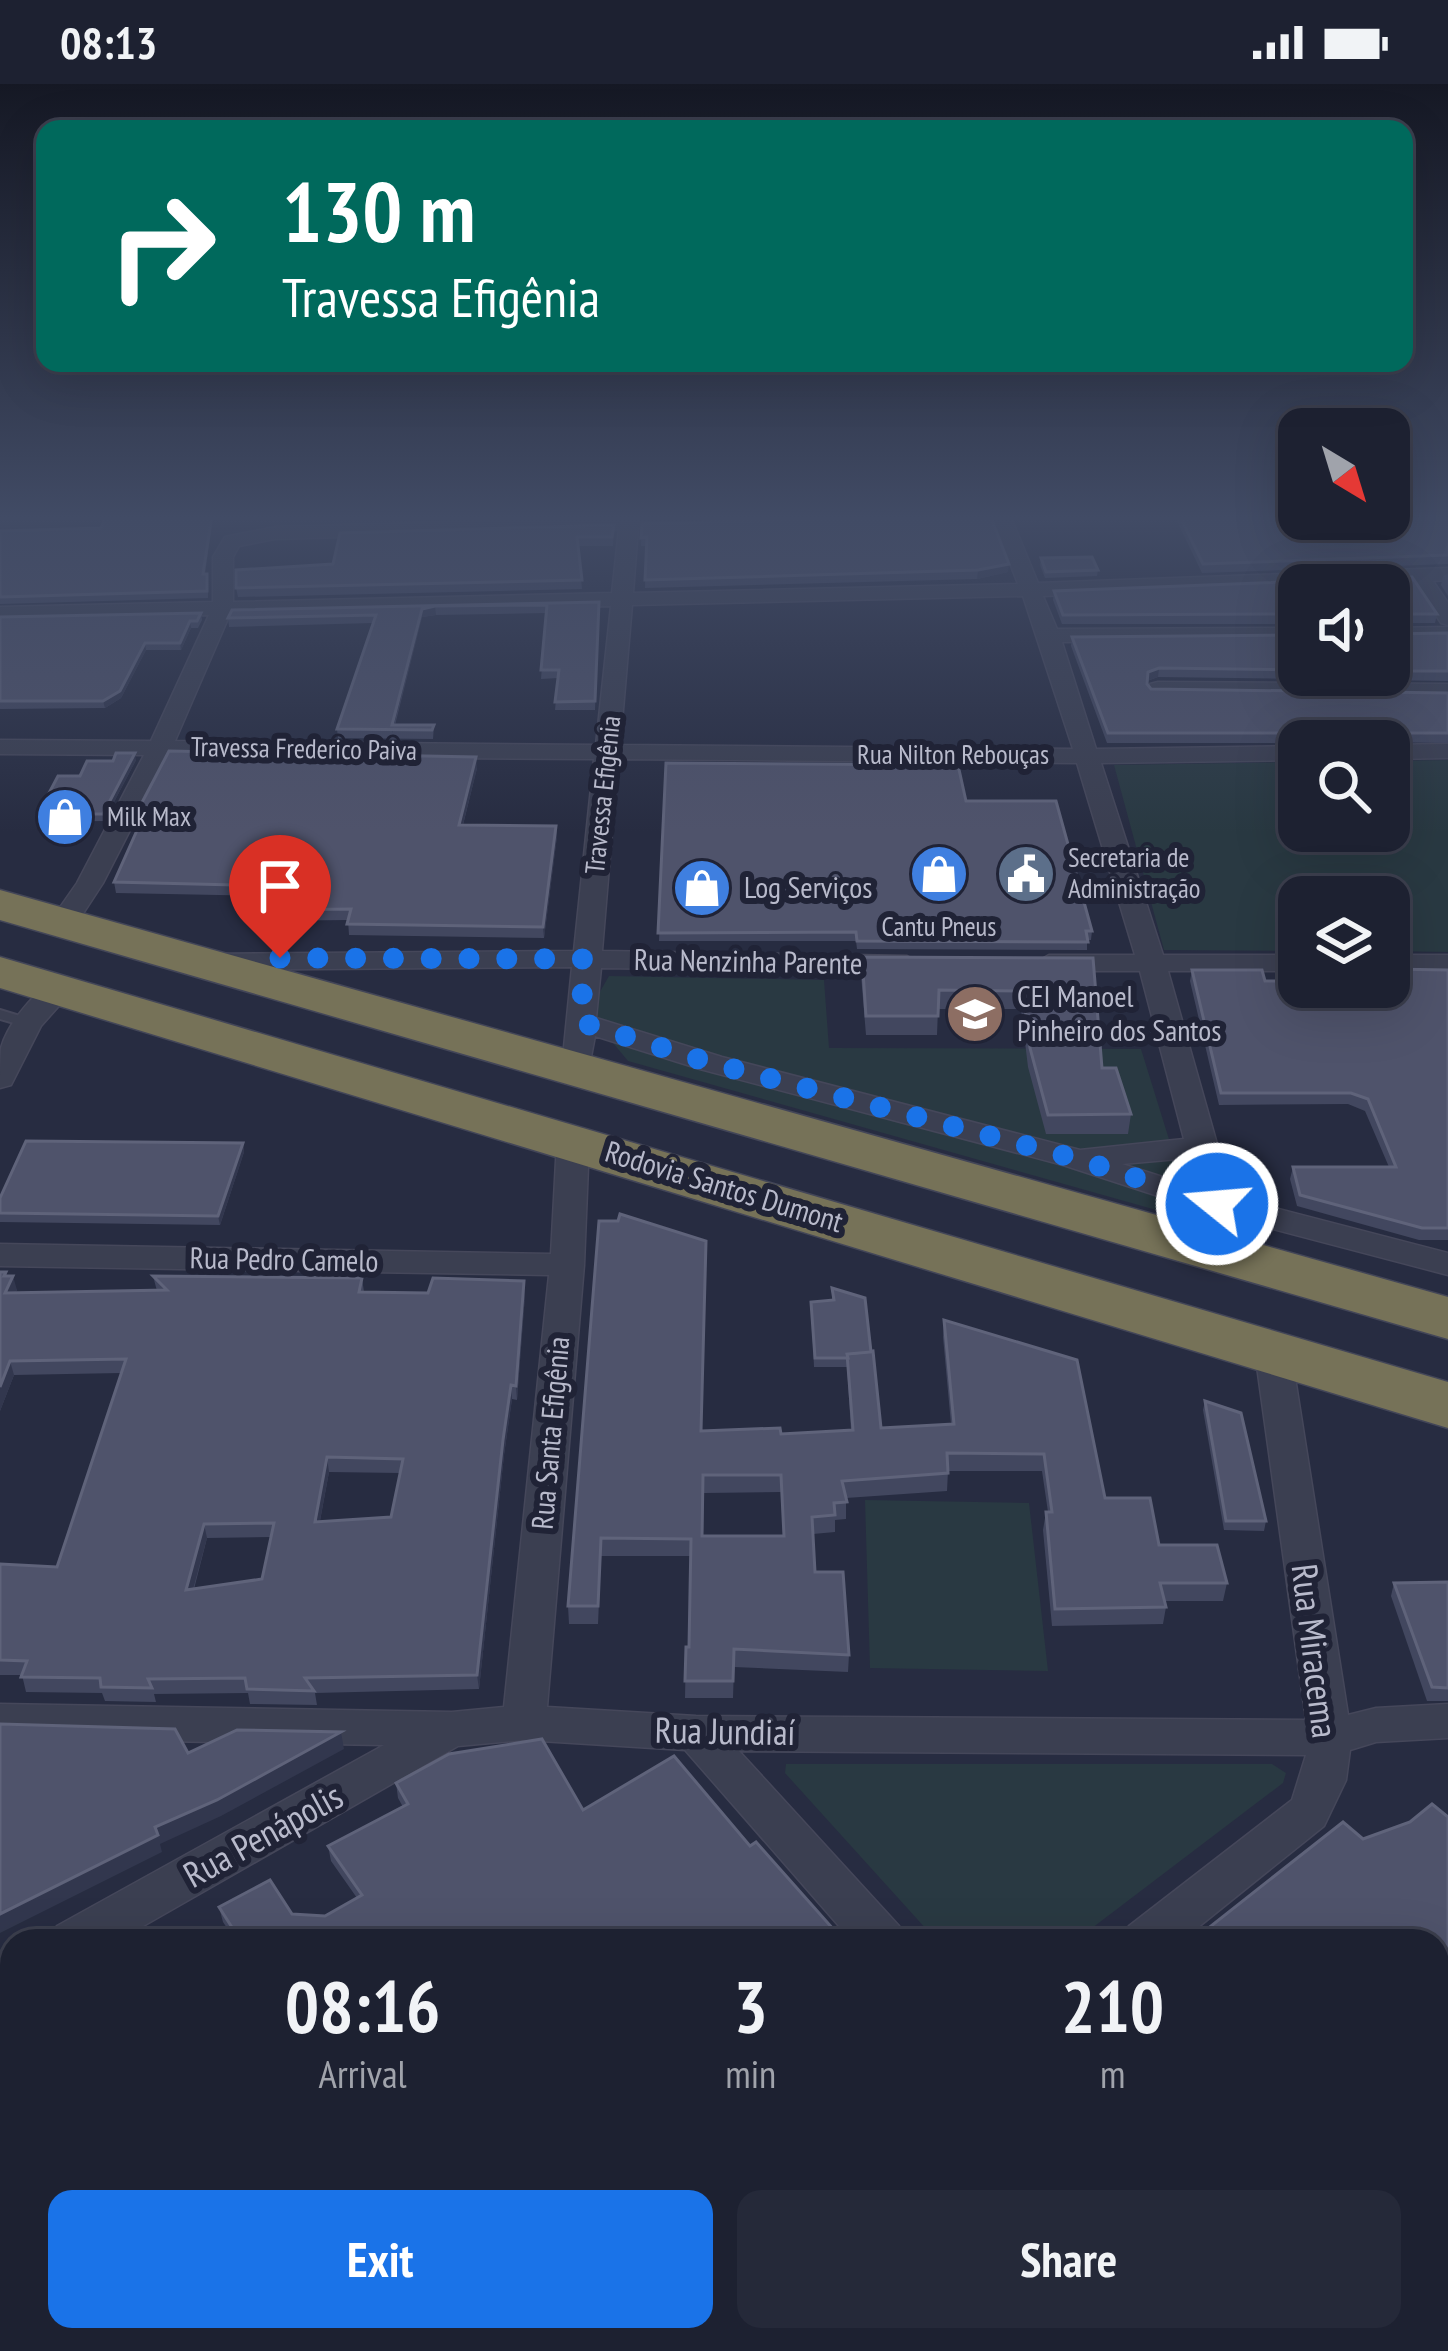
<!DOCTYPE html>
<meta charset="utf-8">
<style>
:root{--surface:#1d2131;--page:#252939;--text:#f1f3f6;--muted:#a0a3ab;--line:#3b3e4d;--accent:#1a73e8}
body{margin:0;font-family:"PT Sans Narrow",sans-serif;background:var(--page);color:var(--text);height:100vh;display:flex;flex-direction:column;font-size:45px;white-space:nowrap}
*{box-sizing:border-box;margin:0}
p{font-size:39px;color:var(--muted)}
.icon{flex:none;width:66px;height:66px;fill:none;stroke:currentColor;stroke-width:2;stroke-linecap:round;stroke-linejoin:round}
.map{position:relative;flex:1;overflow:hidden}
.sheet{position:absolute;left:0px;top:1845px;width:1449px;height:423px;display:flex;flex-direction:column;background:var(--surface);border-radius:36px 36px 0 0;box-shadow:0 12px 48px #0002,0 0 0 3px var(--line)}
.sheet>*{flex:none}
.hud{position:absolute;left:36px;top:36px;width:1377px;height:252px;border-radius:24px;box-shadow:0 12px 48px #0002,0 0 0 3px var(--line);background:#00695c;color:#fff;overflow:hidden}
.needle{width:78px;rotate:142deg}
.tools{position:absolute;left:1278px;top:324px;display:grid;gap:24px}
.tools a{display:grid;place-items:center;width:132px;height:132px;border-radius:24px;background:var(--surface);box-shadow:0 12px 48px #0002,0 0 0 3px var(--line);font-size:60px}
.pin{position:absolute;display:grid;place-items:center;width:102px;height:102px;color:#fff;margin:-123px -51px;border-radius:50% 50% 50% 0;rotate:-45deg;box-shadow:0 0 12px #0007}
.pin .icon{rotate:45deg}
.me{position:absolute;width:132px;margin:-66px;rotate:287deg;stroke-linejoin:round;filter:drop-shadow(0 0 9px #0008)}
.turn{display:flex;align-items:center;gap:42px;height:252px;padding:0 48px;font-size:54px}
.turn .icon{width:156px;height:156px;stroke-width:2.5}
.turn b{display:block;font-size:84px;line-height:102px}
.eta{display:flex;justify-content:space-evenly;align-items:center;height:204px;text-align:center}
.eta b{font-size:72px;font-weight:800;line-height:84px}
.button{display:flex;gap:24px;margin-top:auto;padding:24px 48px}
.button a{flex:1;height:138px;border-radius:24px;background:var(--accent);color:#fff;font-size:48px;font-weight:800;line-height:138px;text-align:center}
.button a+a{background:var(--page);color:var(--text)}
.status{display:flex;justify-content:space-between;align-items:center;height:84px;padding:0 60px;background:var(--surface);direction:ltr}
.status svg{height:33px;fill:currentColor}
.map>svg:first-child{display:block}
</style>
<div class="status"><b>08:13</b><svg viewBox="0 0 49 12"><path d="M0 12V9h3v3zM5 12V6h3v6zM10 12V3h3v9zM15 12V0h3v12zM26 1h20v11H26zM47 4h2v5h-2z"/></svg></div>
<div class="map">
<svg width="1448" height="2267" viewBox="0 0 1448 2267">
<rect width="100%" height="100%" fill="#272c41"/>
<g fill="#293942">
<path d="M1448 676V868L1389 867V813H1299V867L1164 866 1114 681 1299 678V747H1389V677Z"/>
<path d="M609 892 824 896 829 964 1141 965 1190 1123 1174 1131 628 977 593 935 594 918Z"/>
<path d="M865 1416 1029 1419 1048 1587 870 1584Z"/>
<path d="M786 1680H1272L1286 1689 1283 1699 1075 1857H937L785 1689Z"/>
</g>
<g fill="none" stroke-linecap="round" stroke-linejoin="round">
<defs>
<path id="lane" d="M0 926 33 936 35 939 28 943 0 935Z"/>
<g id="street">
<path d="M704 431H903L893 437 638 444 633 509 1018 500 991 431H1010L1038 499 1448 484V496L1433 497 1448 519V541L1441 539 1413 497 1043 512 1057 545 1299 544V556L1062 558 1096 665 1299 662V676L1101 679 1163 871H1299V887H1168L1232 1113 1448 1169V1191L1235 1135 1239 1171 1234 1179H1210L1205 1171 1201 1126 1063 1081 700 985 595 952 588 989H566L562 983 572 883 203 886 189 878 203 870 574 867 594 675 168 672 103 799 73 845 63 847 49 839 77 799 144 671 0 670V656L151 657 209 531 0 535V523L213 518V473L225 453 275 443ZM619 445 612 509 233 518V473L239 462 275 455ZM1023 512 1073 665 620 661 632 521ZM611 522 596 661 175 657 230 530ZM618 675 1077 679 1135 871H1049L1035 879 1049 887H1140L1184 1055 1080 1066 722 973 596 934 601 884 907 888 921 880 907 872 602 867ZM1189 1074 1197 1104 1122 1080Z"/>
<path d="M1448 543V555L1389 556V544Z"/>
<path d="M1158 598 1448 600V614L1150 610V600Z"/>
<path d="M1448 660V674L1389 675V661Z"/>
<rect x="1389" y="871" width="59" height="16"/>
<path d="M59 897 73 906 41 942 11 1001 0 1004C0 992 0 976 1 964 7 941 36 903 59 897Z"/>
<path d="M573 1049 589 1058 584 1181 547 1623 696 1632 1306 1636 1255 1268 1260 1260H1286L1291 1268 1348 1631 1376 1624 1448 1620V1654L1376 1658 1350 1666 1346 1696 1324 1742 1181 1857H1122L1129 1842 1292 1716 1306 1671 739 1667 899 1842 906 1857H852L685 1666 524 1656 458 1662 117 1857H50L57 1842 384 1661 0 1654V1620L452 1628 504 1623 549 1191 0 1182V1160L551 1170 557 1058Z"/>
<path d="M12 1871V1916L0 1921V1875Z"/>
<path d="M568 2256H634L629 2267H563Z"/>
<path d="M1218 2256H1279L1284 2267H1223Z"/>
</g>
<g id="highway">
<path d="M0 806 1448 1213V1255L0 836Z"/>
<path d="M0 873 1448 1298V1344L0 904Z"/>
</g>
</defs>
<use href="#lane" stroke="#45475a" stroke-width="4"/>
<use href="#street" stroke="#45475a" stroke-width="3"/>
<use href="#highway" stroke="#434658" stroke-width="3"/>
<use href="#lane" fill="#3b3f51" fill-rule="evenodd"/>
<use href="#street" fill="#3b3f51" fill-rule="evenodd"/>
<use href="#highway" fill="#767258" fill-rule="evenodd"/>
</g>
<g fill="#42475f" fill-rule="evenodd">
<path d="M106 431H213L205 490 208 497V514L0 520V447L101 444Z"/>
<path d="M442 431H553L443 434Z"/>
<path d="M1174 431H1448V480L1202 489Z"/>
<path d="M894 433 1008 488 977 495 645 504 646 462H641L642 440Z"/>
<path d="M614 441 613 462H578L582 505 238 513 236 504 333 480Z"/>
<path d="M1041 474 1098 486 1097 492 1045 494 1040 481Z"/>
<path d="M1448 490V512L1441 501 1443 492Z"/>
<path d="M1412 493 1437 530 1435 539H1389V501H1299V540H1062L1053 516 1054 507Z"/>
<path d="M599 518 595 626H555L558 594 541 595 546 529 436 531 422 533 395 641H434L433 655 338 654 337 645 373 539 229 543 228 534 232 526Z"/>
<path d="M201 529 202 536 198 544H191L181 566H146L121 614 105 624 0 625V533Z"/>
<path d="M1448 549V597L1158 593 1147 597V600L1151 605 1448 609V659L1299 657V659H1107L1071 562 1072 553 1299 551V591H1389V550Z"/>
<path d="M136 676 104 737 40 738 38 730 80 692Z"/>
<path d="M666 679 966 717 1092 847 1091 856H1087V866L857 865 856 857H659Z"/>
<path d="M477 684 463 741 556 742 557 752 544 854 349 851 348 836 266 837 264 826 269 812 116 809 114 798 141 737 138 726Z"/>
<path d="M862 873 1093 874 1102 984 1131 1030 1128 1050H1046L1028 983 1021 925H938L937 951H866L861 891Z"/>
<path d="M1192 886 1299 903 1448 886V1156H1419L1297 1122 1290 1095 1293 1083H1389L1365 1027 1348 1020 1219 1021 1190 897Z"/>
<path d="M243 1059 244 1068 220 1141 0 1138V1114Z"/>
<path d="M599 1137 702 1347 781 1350 851 1346 847 1283H814L811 1218 832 1216V1204L881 1344 951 1340 943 1253 944 1236 1105 1414 1159 1461 1227 1499 1223 1517H1165L1166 1523 1163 1540 1052 1542 1043 1446 1046 1428H1048L1042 1387H948L947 1407 846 1414V1435L835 1436V1448L813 1450 815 1488 849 1571 848 1588 734 1583 733 1614H685L686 1563H689L690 1472H601L598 1540H569L568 1522ZM781 1408 783 1452H703L704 1409Z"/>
<path d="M0 1188 7 1192 17 1206 15 1209 157 1207 153 1192 362 1194 364 1208 525 1211 517 1316 512 1315 504 1371 479 1605 315 1609 317 1621 250 1620 248 1609 154 1610 156 1618 105 1617 102 1609 26 1608 22 1591H0V1480L57 1483 121 1289 14 1291 0 1327ZM329 1388 400 1389 391 1433 320 1437ZM271 1453 262 1495 194 1505 207 1454Z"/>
<path d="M1205 1317 1266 1437 1264 1447 1224 1446 1203 1326Z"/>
<path d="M1448 1498V1617H1427L1391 1512 1394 1499Z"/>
<path d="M396 1699 583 1726 750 1762 834 1846 833 1857H211L229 1847 223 1838 219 1823 325 1832 357 1814 331 1777 328 1762 403 1723 398 1714Z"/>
<path d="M355 2256H485L470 2267H362Z"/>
<path d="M722 2256H1074L1083 2267H730Z"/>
<path d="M1340 2256H1437L1448 2267H1351Z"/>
</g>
<g fill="#32374e">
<path d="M212 431H213L204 497 203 490Z"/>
<path d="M1009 480 1008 488 977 495 978 486Z"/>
<path d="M435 522 436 531 422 533 392 649V641L422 525Z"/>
<path d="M190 537 191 544 181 566 180 559Z"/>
<path d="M145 559 146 566 121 614 105 624 103 617Z"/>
<path d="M1159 584 1158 593 1146 597 1148 588Z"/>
<path d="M135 669 136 676 104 737 103 730Z"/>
<path d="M476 673 477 684 460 752 459 741Z"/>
<path d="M556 742 557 752 544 854 543 843Z"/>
<path d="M243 1059 244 1068 220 1141 218 1132Z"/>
<path d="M6 1188 9 1201 13 1192 17 1206 9 1223 4 1192Z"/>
<path d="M524 1197 525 1211 517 1316 516 1302Z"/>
<path d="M10 1277 14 1291 0 1327V1303Z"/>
<path d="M511 1301 512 1315 504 1371 479 1605 477 1591 503 1356Z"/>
<path d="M327 1373 329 1388 317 1452 315 1438Z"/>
<path d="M204 1440 207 1454 189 1520 186 1506Z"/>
<path d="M341 1648 344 1665 221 1732 160 1760 162 1768 0 1849V1830L155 1743Z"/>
<path d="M834 1846 833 1857H818Z"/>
<path d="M1448 2131V2138L1437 2149V2142Z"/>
<path d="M316 2256H340L324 2267H300Z"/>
<path d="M464 2256H485L470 2267H448Z"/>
</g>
<g fill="#4f536b" stroke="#5f637a" stroke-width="3" fill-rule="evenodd">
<path d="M106 431H212L203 490H207V507L0 513V447L101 444Z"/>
<path d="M897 431H990L1009 480 978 486 645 496 647 453 641 454 642 440 894 433Z"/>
<path d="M1179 431H1299V435H1389V431H1448V471L1203 480Z"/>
<path d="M614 441 612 453H577L582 496 236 504V486L333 480 340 449Z"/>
<path d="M1092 473 1098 486 1046 488 1041 474Z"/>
<path d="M1412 493 1437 530H1391L1389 532V501H1299V530L1063 531 1054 507Z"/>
<path d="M599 518 595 617 555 618 559 586H541L547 521 435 522 422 525 392 641H434L432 646 337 645 376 531 228 534 232 526Z"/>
<path d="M201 529 197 537H190L180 559H145L120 607 103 617H0V533Z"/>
<path d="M1448 549V587H1389V550Z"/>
<path d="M1299 551V586L1159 584 1148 588 1147 600 1151 605 1448 609V649H1108L1072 553Z"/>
<path d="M169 667 476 673 459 741 556 742 543 843 347 840 351 825 264 826 272 802 114 798 146 726H138Z"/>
<path d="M116 669H135L103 730H38L58 692H80L87 677H113Z"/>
<path d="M666 679 958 681 966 717H1056L1092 847H1086L1088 858 857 857 856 848 658 849Z"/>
<path d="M862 873 1093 874 1102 984H1116L1131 1030 1048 1031 1030 964 1023 907 939 906 938 932H866Z"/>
<path d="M1389 885 1448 886V1144H1422L1300 1111 1293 1083H1396L1368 1015 1351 1009H1221L1192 886H1262L1265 897H1299V903H1389Z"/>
<path d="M26 1057 243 1059 218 1132 0 1129V1114Z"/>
<path d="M620 1130 706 1157 701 1347 780 1344 781 1350 853 1346 847 1270 873 1267 881 1344 954 1340 944 1236 1077 1276 1105 1414H1150L1159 1461H1217L1227 1499H1160L1166 1523 1055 1525 1046 1428H1052L1044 1370 947 1369 948 1389 842 1397 847 1418 834 1419 835 1431 812 1433 815 1488H843L849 1571 734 1565 733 1597H685L686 1563H689L691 1455 601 1454 598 1522H568L599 1137H618ZM703 1391H781L784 1452H702Z"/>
<path d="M0 1188H6L4 1192H13L5 1209 167 1206 153 1192 362 1194 359 1208 428 1209 433 1194 524 1197 516 1302 511 1301 503 1356 477 1591 305 1594 314 1607 247 1605 245 1594 148 1595 152 1604 101 1603 100 1594 21 1593 27 1577 0 1576V1480L57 1483 126 1275 10 1277 0 1303ZM327 1373 403 1375 391 1433 315 1438ZM274 1439 262 1495 186 1506 204 1440Z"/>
<path d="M832 1204 865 1214 871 1268 847 1270 848 1274H815L811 1218 834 1216Z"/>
<path d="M1205 1317 1241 1329 1266 1437H1226Z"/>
<path d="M1448 1498V1604L1432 1603 1394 1499Z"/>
<path d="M0 1640 175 1645 188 1669 237 1646 341 1648 217 1716 155 1743 158 1751 0 1830Z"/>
<path d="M542 1655 583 1726 674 1672 750 1762 756 1758 834 1846 818 1857H211L233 1845 219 1823 270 1796 292 1830 325 1832 362 1811 328 1762 408 1720 396 1699 449 1670Z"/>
<path d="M1432 1720 1448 1733V2131L1437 2142V1857H1192L1343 1738 1363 1755 1410 1738Z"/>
<path d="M12 1928V2256H80L85 2266 101 2256H316L300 2267H0V1934Z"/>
<path d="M1437 2177 1448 2188V2267H1439L1429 2257 1419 2267H1367L1357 2256H1437Z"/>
<path d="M360 2256H464L448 2267H367Z"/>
<path d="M733 2256H1074L1083 2267H741Z"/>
</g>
<linearGradient id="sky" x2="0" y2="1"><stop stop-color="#151824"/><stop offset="0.58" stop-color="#414b65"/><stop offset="1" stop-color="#414b65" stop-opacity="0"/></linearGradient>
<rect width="1448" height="748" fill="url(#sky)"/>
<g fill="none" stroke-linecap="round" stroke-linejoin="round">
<path stroke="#1a73e8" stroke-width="21" stroke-dasharray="0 37.8" d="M280 874 585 875 580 938 711 979 1074 1074 1217 1120"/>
</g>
<defs>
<symbol id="shop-disc" viewBox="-11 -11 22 22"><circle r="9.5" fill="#3f7fe0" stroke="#202336"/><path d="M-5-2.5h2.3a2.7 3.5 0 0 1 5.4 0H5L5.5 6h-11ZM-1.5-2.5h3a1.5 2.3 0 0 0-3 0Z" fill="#fff"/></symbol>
<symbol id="civic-disc" viewBox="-11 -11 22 22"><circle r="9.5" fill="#5c6f8a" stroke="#202336"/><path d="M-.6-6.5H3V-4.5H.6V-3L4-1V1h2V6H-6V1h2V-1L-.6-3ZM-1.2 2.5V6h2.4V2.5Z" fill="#fff"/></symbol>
<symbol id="school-disc" viewBox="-11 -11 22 22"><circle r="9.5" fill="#8d6e63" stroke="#202336"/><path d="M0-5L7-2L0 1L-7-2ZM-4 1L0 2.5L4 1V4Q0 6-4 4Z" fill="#fff"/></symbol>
</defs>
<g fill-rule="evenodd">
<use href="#shop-disc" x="32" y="700" width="66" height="66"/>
<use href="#shop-disc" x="906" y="757" width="66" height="66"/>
<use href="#civic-disc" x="993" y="757" width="66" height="66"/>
<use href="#shop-disc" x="669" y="771" width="66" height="66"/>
<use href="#school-disc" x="942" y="897" width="66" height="66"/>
</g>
<g text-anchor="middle" stroke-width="12" stroke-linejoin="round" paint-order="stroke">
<g font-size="27" fill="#b8bacb" stroke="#202336">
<text transform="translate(304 665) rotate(1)" y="9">Travessa Frederico Paiva</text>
<text x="953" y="680">Rua Nilton Rebouças</text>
<text transform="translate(603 711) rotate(-84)" y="9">Travessa Efigênia</text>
</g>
<g font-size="27" fill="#b8bacb" stroke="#202336" text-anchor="start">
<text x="107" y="742">Milk Max</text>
<text x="1068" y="783">Secretaria de<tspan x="1068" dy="31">Administração</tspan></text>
<text x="939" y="852" text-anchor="middle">Cantu Pneus</text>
</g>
<g font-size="30" fill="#b8bacb" stroke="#202336" text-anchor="start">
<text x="744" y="814">Log Serviços</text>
<text x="1017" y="923">CEI Manoel<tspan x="1017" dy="34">Pinheiro dos Santos</tspan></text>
</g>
<g font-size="30" fill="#b8bacb" stroke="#202336">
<text transform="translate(748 878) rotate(1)" y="10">Rua Nenzinha Parente</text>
<text transform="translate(724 1103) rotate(17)" y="10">Rodovia Santos Dumont</text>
<text transform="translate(284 1176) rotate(1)" y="10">Rua Pedro Camelo</text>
<text transform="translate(551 1349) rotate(-85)" y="10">Rua Santa Efigênia</text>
</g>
<g font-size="36" fill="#b8bacb" stroke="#202336">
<text transform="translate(1315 1567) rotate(83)" y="13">Rua Miracema</text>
<text transform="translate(725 1647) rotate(1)" y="13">Rua Jundiaí</text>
<text transform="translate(263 1751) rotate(-29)" y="13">Rua Penápolis</text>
</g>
</g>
</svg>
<div class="tools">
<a><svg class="needle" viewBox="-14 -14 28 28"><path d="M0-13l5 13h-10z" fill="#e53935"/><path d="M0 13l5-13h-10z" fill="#a0a3ab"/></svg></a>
<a><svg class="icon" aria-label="sound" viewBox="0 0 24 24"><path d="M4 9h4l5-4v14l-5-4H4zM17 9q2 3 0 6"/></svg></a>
<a><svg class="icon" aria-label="search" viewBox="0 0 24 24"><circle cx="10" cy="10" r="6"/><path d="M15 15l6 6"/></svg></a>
<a><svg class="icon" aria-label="layers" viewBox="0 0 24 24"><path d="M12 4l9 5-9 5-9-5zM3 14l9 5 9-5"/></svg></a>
</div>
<div class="pin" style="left:280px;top:874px;background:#d93025"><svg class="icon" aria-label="arrive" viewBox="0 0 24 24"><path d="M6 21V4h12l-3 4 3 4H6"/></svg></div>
<svg class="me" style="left:1217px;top:1120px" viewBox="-20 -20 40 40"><circle r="17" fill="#1a73e8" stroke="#fff" stroke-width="3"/><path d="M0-11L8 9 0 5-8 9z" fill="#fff"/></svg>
<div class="hud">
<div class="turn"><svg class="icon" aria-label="right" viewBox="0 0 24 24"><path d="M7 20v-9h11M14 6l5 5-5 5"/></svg><div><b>130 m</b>Travessa Efigênia</div></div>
</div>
<section class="sheet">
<div class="eta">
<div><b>08:16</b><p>Arrival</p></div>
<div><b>3</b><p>min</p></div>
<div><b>210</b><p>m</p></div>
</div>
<div class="button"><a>Exit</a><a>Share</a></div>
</section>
</div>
